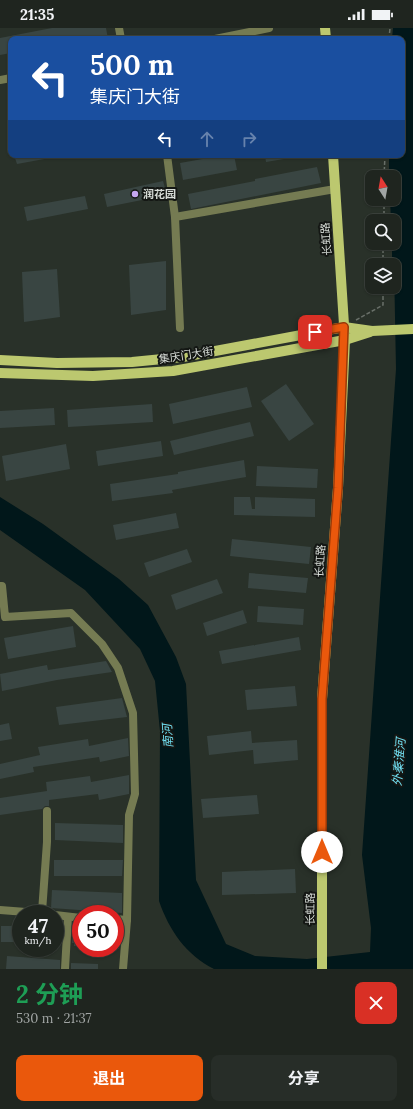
<!DOCTYPE html>
<html lang="zh">
<meta charset="utf-8">
<style>
:root{--surface:#1f251f;--page:#272d28;--text:#f1f3f6;--muted:#a1a5a4;--line:#3c423d;--accent:#ea580c}
body{margin:0;font-family:Lora,"Noto Sans SC",serif;background:var(--page);color:var(--text);height:100vh;display:flex;flex-direction:column;font-size:15px;white-space:nowrap}
*{box-sizing:border-box;margin:0}
p{font-size:13px;color:var(--muted)}
.icon{flex:none;width:22px;height:22px;fill:none;stroke:currentColor;stroke-width:2;stroke-linecap:round;stroke-linejoin:round}
.map{position:relative;height:941px;overflow:hidden}
.drawer{display:flex;flex-direction:column;background:var(--surface);flex:1}
.drawer>*{flex:none}
.guide{position:absolute;left:8px;top:8px;width:397px;height:122px;border-radius:8px;box-shadow:0 1px 3px #0004,0 0 0 1px var(--line);background:#1a4fa0;color:#fff;overflow:hidden}
.needle{width:26px;rotate:349deg}
.controls{position:absolute;left:365px;top:142px;display:grid;gap:8px}
.controls a{display:grid;place-items:center;width:36px;height:36px;border-radius:8px;background:var(--surface);box-shadow:0 1px 3px #0004,0 0 0 1px var(--line);font-size:20px}
.speed{position:absolute;left:12px;top:877px;display:flex;gap:8px;font-size:20px;font-weight:700;text-align:center}
.speed>*{display:grid;place-content:center;width:52px;height:52px;border-radius:50%;background:var(--surface);box-shadow:0 1px 3px #0004,0 0 0 1px var(--line);line-height:1}
.speed small{font-size:10px;font-weight:400}
.speed .limit{border:6px solid #d22;background:#fff;color:#111}
.pin{position:absolute;display:grid;place-items:center;width:34px;height:34px;color:#fff;margin:-17px;border-radius:8px;box-shadow:0 2px 6px #0006}
.me{position:absolute;width:44px;margin:-22px;rotate:0deg;stroke-linejoin:round;filter:drop-shadow(0 0 3px #0008)}
.turn{display:flex;align-items:center;gap:14px;height:84px;padding:0 16px;font-size:18px}
.turn .icon{width:52px;height:52px;stroke-width:2.5}
.turn b{display:block;font-size:28px;line-height:34px}
.lanes{display:flex;align-items:center;height:38px;padding:0 16px;background:#0003;justify-content:center;gap:20px;direction:ltr}
.lanes .off{opacity:.35}
.round{display:grid;place-items:center;flex:none;width:42px;height:42px;border-radius:8px;background:var(--page)}
.overview{display:flex;align-items:center;justify-content:space-between;height:68px;padding:0 16px}
h1{font-size:24px;font-weight:700;line-height:30px;color:#1e9e55}
.cta{display:flex;gap:8px;margin-top:auto;padding:8px 16px}
.cta a{flex:1;height:46px;border-radius:8px;background:var(--accent);color:#fff;font-size:16px;font-weight:700;line-height:46px;text-align:center}
.cta a+a{background:var(--page);color:var(--text)}
.status{display:flex;justify-content:space-between;align-items:center;height:28px;padding:0 20px;background:var(--surface);direction:ltr}
.status svg{height:11px;fill:currentColor}
.map>svg:first-child{display:block}
</style>
<div class="status"><b>21:35</b><svg viewBox="0 0 49 12"><path d="M0 12V9h3v3zM5 12V6h3v6zM10 12V3h3v9zM15 12V0h3v12zM26 1h20v11H26zM47 4h2v5h-2z"/></svg></div>
<div class="map">
<svg width="413" height="941" viewBox="0 0 413 941">
<rect width="100%" height="100%" fill="#293129"/>
<path fill="#01171a" d="M393 0H413V941H214C186 927 169 902 159 873L160 703 155 653 140 621 85 562 0 502V469L43 496 119 551 148 577 176 629 186 656 196 852 226 916 255 928 307 931 370 924 371 900 362 827 396 341 394 237H392V215H394V193H391L390 171H394V149H389V127H402V11H392Z"/>
<g fill="#394542">
<path d="M52 0H106L108 11H11V25L0 27V10Z"/>
<path d="M14 127H49L50 130 17 136Z"/>
<path d="M225 127H234L237 142 183 152 180 135Z"/>
<path d="M265 127H290V130L266 134Z"/>
<path d="M317 139 321 155 191 181 188 166 255 153V151Z"/>
<path d="M163 153 167 167 107 179 104 166Z"/>
<path d="M85 168 88 181 27 193 24 179Z"/>
<path d="M166 233V282L131 287 129 237Z"/>
<path d="M57 241 60 289 24 294 22 244Z"/>
<path d="M286 356 314 396 289 413 261 373Z"/>
<path d="M247 359 252 379 173 396 169 376Z"/>
<path d="M152 376 153 394 68 399 67 382Z"/>
<path d="M54 380 55 397 0 400V383Z"/>
<path d="M250 394 254 408 174 427 170 413Z"/>
<path d="M161 413 163 428 98 438 96 423Z"/>
<path d="M66 416 70 441 6 453 2 428Z"/>
<path d="M244 432 246 449 172 462 173 465 112 473 110 456 178 446V444Z"/>
<path d="M257 438 318 441 317 460 256 458Z"/>
<path d="M234 469H250L252 481H255V469L315 471V489L234 487Z"/>
<path d="M176 485 179 500 116 512 113 497Z"/>
<path d="M232 511 311 519 309 536 230 528Z"/>
<path d="M187 521 192 534 149 549 144 535Z"/>
<path d="M249 545 308 550 306 565 248 560Z"/>
<path d="M217 551 223 565 176 582 171 567Z"/>
<path d="M258 578 304 581 303 597 257 594Z"/>
<path d="M243 582 247 595 207 608 203 595Z"/>
<path d="M73 598 76 619 8 631 4 610Z"/>
<path d="M299 609 301 622 222 636 219 623 254 617 255 618V617Z"/>
<path d="M106 633 112 644 57 652 2 663 0 646 47 637 48 642Z"/>
<path d="M295 658 297 678 247 682 245 662Z"/>
<path d="M122 670 127 689 59 697 56 679Z"/>
<path d="M9 695 12 711 0 713V697Z"/>
<path d="M251 703 252 715 297 712 298 732 254 736 253 722 209 727 207 708Z"/>
<path d="M128 710 129 728 100 734 99 729 33 739 34 744 0 751V736L40 727 38 719 88 711 89 718Z"/>
<path d="M129 747V766L99 772 98 766 49 772V778H45L42 781 0 787V770L47 763 46 754 90 748 91 754Z"/>
<path d="M257 767 259 786 203 790 201 771Z"/>
<path d="M55 795 123 797V815L55 812Z"/>
<path d="M54 832H123L122 848H54Z"/>
<path d="M295 841 296 865 222 867V844Z"/>
<path d="M52 862 122 865V885L51 880Z"/>
<rect x="1" y="898" width="20" height="16"/>
<path d="M55 899H62L61 915H55Z"/>
<path d="M73 900H81V918H74V915H72Z"/>
<path d="M115 902 121 903 119 921 115 920Z"/>
<path d="M7 928 60 932V941H6Z"/>
<path d="M71 935 98 936V941H71Z"/>
</g>
<g fill="none" stroke-linecap="round" stroke-linejoin="round">
<g stroke="#686f68" stroke-width="1.5" stroke-dasharray="4 2" stroke-linecap="butt">
<path d="M389 11 390 0"/>
<path d="M384 149 385 127"/>
<path d="M384 193V171"/>
<path d="M383 237V215"/>
<path d="M356 292 383 277V259"/>
</g>
<g stroke="#757b52" stroke-width="8">
<path d="M119 0 121 11"/>
<path d="M215 11 269 0"/>
<path d="M0 52 11 50"/>
<path d="M167 127 175 189 180 300"/>
<path d="M175 189 335 161"/>
<path d="M0 558H2L5 589 71 585 102 616 118 640 133 685 135 766 129 787 127 892 123 941"/>
<path d="M0 882 52 886"/>
<path d="M42 884 47 814V783"/>
<path d="M55 887 81 890"/>
<path d="M115 891 127 892"/>
<path d="M65 941 68 889"/>
</g>
<g stroke="#bcc86f" stroke-width="10">
<path d="M325 0 326 11"/>
<path d="M0 332 57 335 132 334 183 329 344 299 372 303 413 301"/>
<path d="M0 345 93 348 173 343 345 312 370 304"/>
<path d="M322 941V671L338 460 345 312 333 127"/>
</g>
</g>
<g fill="none" stroke-linecap="round" stroke-linejoin="round">
<defs>
<path id="route" d="M315 304 344 299 338 460 322 671V824"/>
</defs>
<use href="#route" stroke="#983908" stroke-width="10"/>
<use href="#route" stroke="#ea580c" stroke-width="7"/>
</g>
<circle fill="#c5a7f1" stroke="#141714" stroke-width="1.5" cx="135" cy="166" r="4"/>
<g text-anchor="middle" stroke-width="4" stroke-linejoin="round" paint-order="stroke">
<g font-size="11" font-weight="bold" fill="#d8ddd8" stroke="#141714" text-anchor="start">
<text x="143" y="170">润花园</text>
</g>
<g font-size="11" fill="#d8ddd8" stroke="#141714">
<text transform="translate(326 211) rotate(-94)" y="4">长虹路</text>
<text transform="translate(186 327) rotate(-9)" y="4">集庆门大街</text>
<text transform="translate(320 533) rotate(-86)" y="4">长虹路</text>
<text transform="translate(310 881) rotate(-90)" y="4">长虹路</text>
</g>
<g font-size="12" font-style="italic" fill="#71e1f3" stroke="#141714">
<text transform="translate(168 708) rotate(-94)" y="4">南河</text>
<text transform="translate(399 734) rotate(-85)" y="4">外秦淮河</text>
</g>
</g>
</svg>
<div class="controls">
<a><svg class="needle" viewBox="-14 -14 28 28"><path d="M0-13l5 13h-10z" fill="#e53935"/><path d="M0 13l5-13h-10z" fill="#a1a5a4"/></svg></a>
<a><svg class="icon" aria-label="search" viewBox="0 0 24 24"><circle cx="10" cy="10" r="6"/><path d="M15 15l6 6"/></svg></a>
<a><svg class="icon" aria-label="layers" viewBox="0 0 24 24"><path d="M12 4l9 5-9 5-9-5zM3 14l9 5 9-5"/></svg></a>
</div>
<div class="speed"><div>47<small>km/h</small></div><div class="limit">50</div></div>
<div class="pin" style="left:315px;top:304px;background:#d93025"><svg class="icon" aria-label="arrive" viewBox="0 0 24 24"><path d="M6 21V4h12l-3 4 3 4H6"/></svg></div>
<svg class="me" style="left:322px;top:824px" viewBox="-20 -20 40 40"><circle r="19" fill="#fff"/><path d="M0-13L10 11 0 6-10 11z" fill="#ea580c"/></svg>
<div class="guide">
<div class="turn"><svg class="icon" aria-label="left" viewBox="0 0 24 24"><path d="M17 20v-9H6M10 6l-5 5 5 5"/></svg><div><b>500 m</b>集庆门大街</div></div>
<div class="lanes"><svg class="icon" aria-label="left" viewBox="0 0 24 24"><path d="M17 20v-9H6M10 6l-5 5 5 5"/></svg><svg class="icon off" aria-label="ahead" viewBox="0 0 24 24"><path d="M12 20V5M6 11l6-6 6 6"/></svg><svg class="icon off" aria-label="right" viewBox="0 0 24 24"><path d="M7 20v-9h11M14 6l5 5-5 5"/></svg></div>
</div>
</div>
<section class="drawer">
<div class="overview"><div><h1>2 分钟</h1><p>530 m · 21:37</p></div><a class="round" style="background:#d93025;color:#fff"><svg class="icon" aria-label="close" viewBox="0 0 24 24"><path d="M6 6l12 12M18 6L6 18"/></svg></a></div>
<div class="cta"><a>退出</a><a>分享</a></div>
</section>
